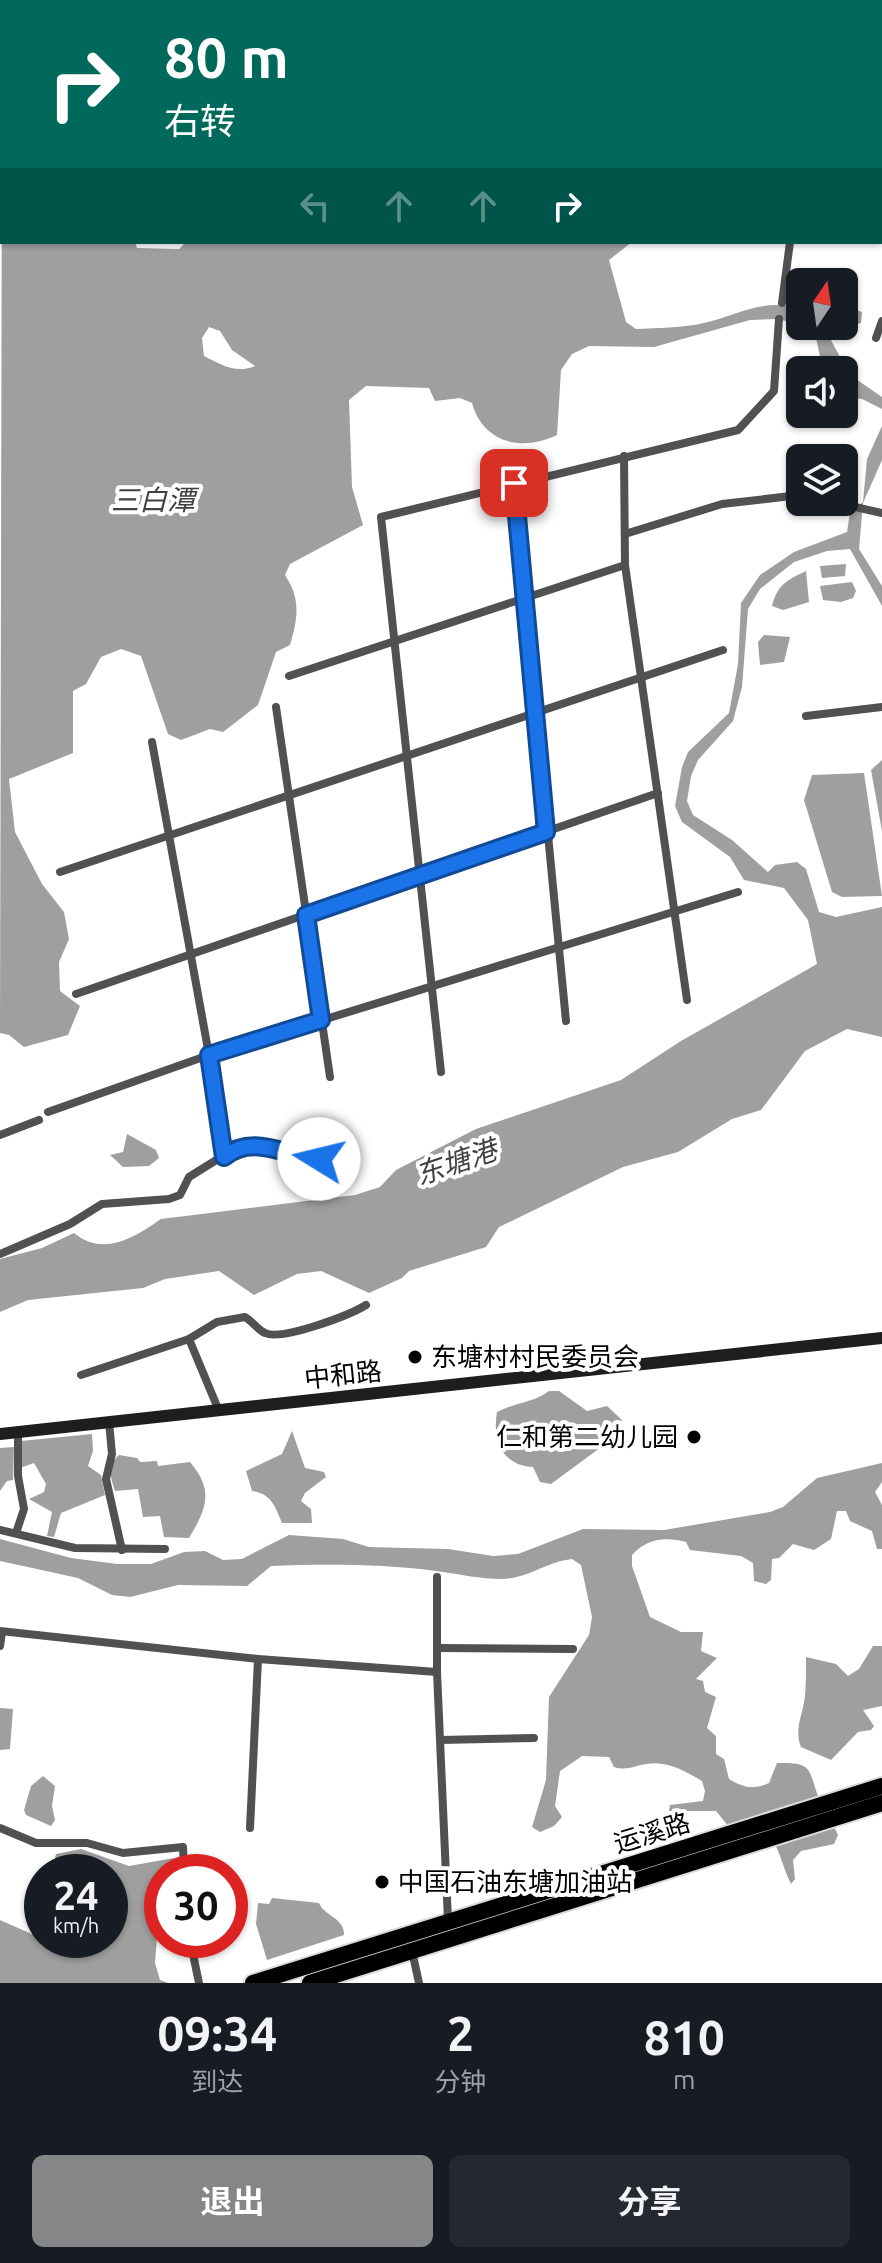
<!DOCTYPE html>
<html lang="zh">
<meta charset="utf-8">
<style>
:root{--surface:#171b24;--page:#242831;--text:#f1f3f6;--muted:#9ea1a6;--accent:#858687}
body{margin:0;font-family:Ubuntu,"Noto Sans SC",sans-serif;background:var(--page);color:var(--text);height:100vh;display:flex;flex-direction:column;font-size:30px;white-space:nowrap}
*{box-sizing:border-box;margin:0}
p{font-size:26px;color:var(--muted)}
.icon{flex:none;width:44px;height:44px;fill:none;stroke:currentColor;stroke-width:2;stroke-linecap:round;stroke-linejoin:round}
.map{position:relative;height:1983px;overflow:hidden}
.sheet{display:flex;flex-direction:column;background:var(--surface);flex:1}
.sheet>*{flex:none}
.hud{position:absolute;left:0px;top:0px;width:882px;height:244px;box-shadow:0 2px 6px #0004;background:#00695c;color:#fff;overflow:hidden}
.needle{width:52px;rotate:13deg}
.controls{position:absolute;left:786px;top:268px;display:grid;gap:16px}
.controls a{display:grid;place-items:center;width:72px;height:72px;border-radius:12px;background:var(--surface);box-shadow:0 2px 6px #0004;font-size:40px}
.speed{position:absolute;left:24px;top:1854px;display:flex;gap:16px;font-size:40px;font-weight:700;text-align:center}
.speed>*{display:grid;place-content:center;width:104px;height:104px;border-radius:50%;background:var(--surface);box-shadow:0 2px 6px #0004;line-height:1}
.speed small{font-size:20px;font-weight:400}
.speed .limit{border:12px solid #d22;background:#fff;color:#111}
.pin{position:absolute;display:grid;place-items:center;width:68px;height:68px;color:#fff;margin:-34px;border-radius:16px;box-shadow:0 4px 12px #0006}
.me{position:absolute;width:88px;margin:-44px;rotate:279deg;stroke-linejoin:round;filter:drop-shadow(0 0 6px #0008)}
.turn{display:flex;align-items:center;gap:28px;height:168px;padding:0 32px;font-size:36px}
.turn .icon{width:104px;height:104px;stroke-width:2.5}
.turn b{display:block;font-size:56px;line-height:68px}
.lanes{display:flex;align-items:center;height:76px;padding:0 32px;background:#0003;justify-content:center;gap:40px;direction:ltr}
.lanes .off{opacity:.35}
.eta{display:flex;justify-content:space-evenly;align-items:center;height:136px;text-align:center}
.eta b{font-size:48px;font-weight:700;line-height:56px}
.button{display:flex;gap:16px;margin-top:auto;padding:16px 32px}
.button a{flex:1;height:92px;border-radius:12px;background:var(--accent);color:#fff;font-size:32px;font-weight:700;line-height:92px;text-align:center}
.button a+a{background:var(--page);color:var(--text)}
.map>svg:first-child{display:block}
</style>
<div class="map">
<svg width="882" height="1983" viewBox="0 0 882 1983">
<rect width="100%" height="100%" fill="#fff"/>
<g fill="#9f9f9f" fill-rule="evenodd">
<path d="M154 0H639L154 2Z"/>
<path d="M2 112V242H135L137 248 179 249 186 242H632L609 260 626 322 636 329C658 328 681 328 704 323 738 315 765 297 800 309V326L779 319 750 320 654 347 589 346 572 354 561 370 557 435C522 452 483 443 472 403L460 398 435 401 429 388 366 386 349 400 352 487 363 525 290 564 285 575C301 599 298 618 290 645L276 652 258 705 223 732 210 729 181 740 168 734 141 656 121 649 101 657 86 684 73 691V753L9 779 15 832 42 884 64 912 69 939 59 962 60 991 80 1006 68 1035 24 1047 9 1035 0 1033ZM209 327 220 331 232 350 255 366C236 374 222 365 204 356L202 338Z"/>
<path d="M851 308 862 312 861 323 827 333 850 375 882 397V409L862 399 844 397V370H823L816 338 801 326H844V310Z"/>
<path d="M882 426V460L863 503 859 549 882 586V606L850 549 827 551 794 562 760 589 748 609 742 687 733 721 698 760 691 776 687 801 693 815 732 840 768 872 775 865 797 862 806 869 819 912 836 917 882 907V1037L847 1029 805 1051 761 1110 732 1119 678 1152 623 1167 499 1227 486 1247 409 1271 402 1278 369 1293 321 1271 297 1274 254 1295 219 1271 165 1279 143 1288 28 1300 0 1312V1259L42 1248 74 1233C103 1257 134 1238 161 1219L355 1195 380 1187 396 1170 476 1129 621 1080 681 1041 817 964 808 920 784 888 744 880 730 857 682 822 675 806 682 767 688 752 729 713 738 664 741 603 760 575 794 552 847 532 850 512 863 502 867 459Z"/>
<path d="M846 564 845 576 822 578 820 566Z"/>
<path d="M806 571 809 602 783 610 772 606C777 585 787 580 806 571Z"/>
<path d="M852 582 856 591 853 598 841 602 823 600 820 586Z"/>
<path d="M764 635 790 637 784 662 760 665 758 642Z"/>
<path d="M882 760V831L871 770Z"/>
<path d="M864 773 882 896 842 897 832 892 804 800 812 775Z"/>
<path d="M127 1134 156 1150 159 1158 149 1166 123 1167 110 1155 123 1152Z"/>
<path d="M549 1391H559L587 1411 607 1406 622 1420 612 1439 551 1484 540 1482 533 1467C502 1466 492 1439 497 1412 514 1403 535 1402 549 1391Z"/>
<path d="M292 1431 305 1468 324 1472 326 1477 305 1493 301 1501 311 1509 312 1523H282C275 1506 271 1494 252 1491L246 1471 282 1454Z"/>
<path d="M92 1434 93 1451 88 1466 101 1475 105 1495 61 1513 54 1537 47 1536 52 1512 29 1499 44 1492 46 1484 34 1463 20 1468 21 1441Z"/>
<path d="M14 1447 13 1480 7 1481 0 1491V1448Z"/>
<path d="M119 1455 137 1458 140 1462 157 1461 158 1466 190 1462C214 1490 207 1508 189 1538L164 1537 160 1516 143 1517 138 1489 115 1491C110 1476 107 1466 119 1455Z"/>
<path d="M882 1463V1482L875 1492 882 1505V1549H877L872 1531 850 1521 846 1511H837L831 1539 814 1550 793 1544 779 1558 772 1559 771 1580 766 1584 754 1581 753 1563 741 1556 690 1550 686 1542C665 1537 648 1538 632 1555V1566L650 1617 681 1632H703L701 1651 717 1658 696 1679 703 1681 705 1692 716 1697 707 1728 716 1736V1754L724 1759 729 1779C744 1788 754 1790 769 1783L777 1763C814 1762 808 1769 819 1799 824 1812 833 1823 838 1835L834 1844 801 1851 793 1860 795 1879 791 1884C774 1848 781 1826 729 1827L716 1811H669L670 1805 703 1801 705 1791 702 1781C685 1771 667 1760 646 1764 634 1766 627 1771 614 1767L609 1757 582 1756 560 1771 555 1806 562 1817 554 1826 540 1832 532 1827 546 1780 549 1697 589 1635 592 1617 581 1565 572 1559C546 1562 529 1578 503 1579 479 1579 459 1574 436 1571 383 1564 325 1564 271 1566L247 1586 178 1585 130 1597 112 1595 78 1578 0 1561V1539L71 1558 117 1564H151L184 1552 205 1551 223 1560 242 1559 289 1535 343 1539 369 1547 448 1549 493 1556 518 1554 583 1529 664 1530 770 1512 783 1507 817 1478Z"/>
<path d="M873 1646H882V1706L863 1710 874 1726 871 1730 858 1732 831 1760 801 1747C794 1728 803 1715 805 1696 806 1683 806 1670 806 1657L836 1664 848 1676 859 1669Z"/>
<path d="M0 1708 13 1709 10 1749 0 1750Z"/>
<path d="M43 1776 55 1786 52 1806 55 1820 51 1826 26 1815 24 1810 31 1786Z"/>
<path d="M81 1849 129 1866 174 1858 181 1872H162L155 1963 160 1980 168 1983H0V1920L34 1935 42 1928V1940H110V1872H52L56 1854Z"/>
<path d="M272 1898 319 1903C324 1916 345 1918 344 1935L267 1960 256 1924 258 1903 269 1904Z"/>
</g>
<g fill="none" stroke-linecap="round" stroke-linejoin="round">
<defs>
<g id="highway">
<path d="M253 1983 882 1786"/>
<path d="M310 1983 882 1803"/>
</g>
</defs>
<use href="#highway" stroke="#dbdbdb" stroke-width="20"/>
<g stroke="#515151" stroke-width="8">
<path d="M880 174 882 173"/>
<path d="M782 303 790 242"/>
<path d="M876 338 882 321"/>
<path d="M624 456 625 565 687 1000"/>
<path d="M514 483 566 1021"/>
<path d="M833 502 882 513"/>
<path d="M625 534 722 504 800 495"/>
<path d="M289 676 625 565"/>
<path d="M276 707 330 1077"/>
<path d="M806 716 882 707"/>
<path d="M152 742 209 1055 224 1157"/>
<path d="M60 872 723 650"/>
<path d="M76 994 658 793"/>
<path d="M441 1072 381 517 738 430 774 391 779 319"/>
<path d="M48 1112 209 1055 738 892"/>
<path d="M0 1135 39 1120"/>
<path d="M0 1254 70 1224 102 1204 169 1199 180 1195 189 1177 234 1149 262 1144 280 1152 319 1159 342 1148"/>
<path d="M189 1339 219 1411"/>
<path d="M81 1375 189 1339 217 1322 245 1317C252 1321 258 1330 265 1333 282 1341 350 1315 366 1305"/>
<path d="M109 1422 112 1454 106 1479 122 1550"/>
<path d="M0 1530 75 1548 165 1549"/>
<path d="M16 1533 24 1509 18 1476V1432"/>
<path d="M437 1577V1672L448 1921"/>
<path d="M0 1631 258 1659 437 1672"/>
<path d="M0 1646 2 1632"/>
<path d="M438 1648 573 1649"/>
<path d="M440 1740 534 1738"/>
<path d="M0 1828 36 1843H87L123 1853 183 1847 184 1872"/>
<path d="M250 1828 258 1659"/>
<path d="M190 1940 199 1983"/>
<path d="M412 1951 419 1983"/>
</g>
<path stroke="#1e1e1e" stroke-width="12" d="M0 1434 882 1338"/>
<use href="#highway" stroke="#000" stroke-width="16"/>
</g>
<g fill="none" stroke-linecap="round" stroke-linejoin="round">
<defs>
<path id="route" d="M319 1159C285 1156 253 1133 224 1157L209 1055 321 1020 306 915 546 832 514 483"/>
</defs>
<use href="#route" stroke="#114b97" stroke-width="20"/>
<use href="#route" stroke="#1a73e8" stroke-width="14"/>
</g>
<g fill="#000" stroke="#fff" stroke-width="3">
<circle cx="415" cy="1357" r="8"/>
<circle cx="694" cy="1437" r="8"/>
<circle cx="382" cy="1882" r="8"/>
</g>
<g text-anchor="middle" stroke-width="8" stroke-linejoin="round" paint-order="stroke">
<g font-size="26" fill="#000" stroke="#fff" text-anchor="start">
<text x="431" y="1366">东塘村村民委员会</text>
<text x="678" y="1446" text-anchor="end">仁和第二幼儿园</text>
<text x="398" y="1891">中国石油东塘加油站</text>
</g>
<g font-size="26" fill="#000" stroke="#fff">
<text transform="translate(343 1375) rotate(-6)" y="9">中和路</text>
<text transform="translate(652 1833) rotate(-17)" y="9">运溪路</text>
</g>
<g font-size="28" font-style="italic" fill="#404040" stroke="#fff">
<text x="153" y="510">三白潭</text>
<text transform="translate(456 1162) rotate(-19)" y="10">东塘港</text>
</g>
</g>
</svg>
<div class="controls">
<a><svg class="needle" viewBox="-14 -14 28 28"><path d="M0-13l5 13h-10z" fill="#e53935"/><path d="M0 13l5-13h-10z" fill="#9ea1a6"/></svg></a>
<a><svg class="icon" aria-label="sound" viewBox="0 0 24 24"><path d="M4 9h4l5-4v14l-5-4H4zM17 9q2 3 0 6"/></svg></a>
<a><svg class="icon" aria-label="layers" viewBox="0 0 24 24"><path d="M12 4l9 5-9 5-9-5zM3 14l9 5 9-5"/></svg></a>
</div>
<div class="speed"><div>24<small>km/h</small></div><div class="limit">30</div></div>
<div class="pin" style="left:514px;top:483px;background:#d93025"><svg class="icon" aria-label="arrive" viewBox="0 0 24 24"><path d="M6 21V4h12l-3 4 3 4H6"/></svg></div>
<svg class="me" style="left:319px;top:1159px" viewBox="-20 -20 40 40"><circle r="19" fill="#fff"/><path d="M0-13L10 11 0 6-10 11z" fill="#1a73e8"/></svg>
<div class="hud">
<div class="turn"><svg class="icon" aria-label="right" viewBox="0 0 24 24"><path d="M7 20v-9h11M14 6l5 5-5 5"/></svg><div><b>80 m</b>右转</div></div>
<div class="lanes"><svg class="icon off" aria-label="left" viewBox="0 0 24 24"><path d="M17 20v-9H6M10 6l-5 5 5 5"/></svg><svg class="icon off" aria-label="ahead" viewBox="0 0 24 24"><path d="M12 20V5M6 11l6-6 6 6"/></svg><svg class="icon off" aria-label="ahead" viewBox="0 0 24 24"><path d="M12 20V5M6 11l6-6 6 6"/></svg><svg class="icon" aria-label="right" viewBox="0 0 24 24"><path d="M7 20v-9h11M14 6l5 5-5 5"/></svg></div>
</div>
</div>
<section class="sheet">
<div class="eta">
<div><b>09:34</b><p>到达</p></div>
<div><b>2</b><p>分钟</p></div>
<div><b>810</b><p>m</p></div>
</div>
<div class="button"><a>退出</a><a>分享</a></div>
</section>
